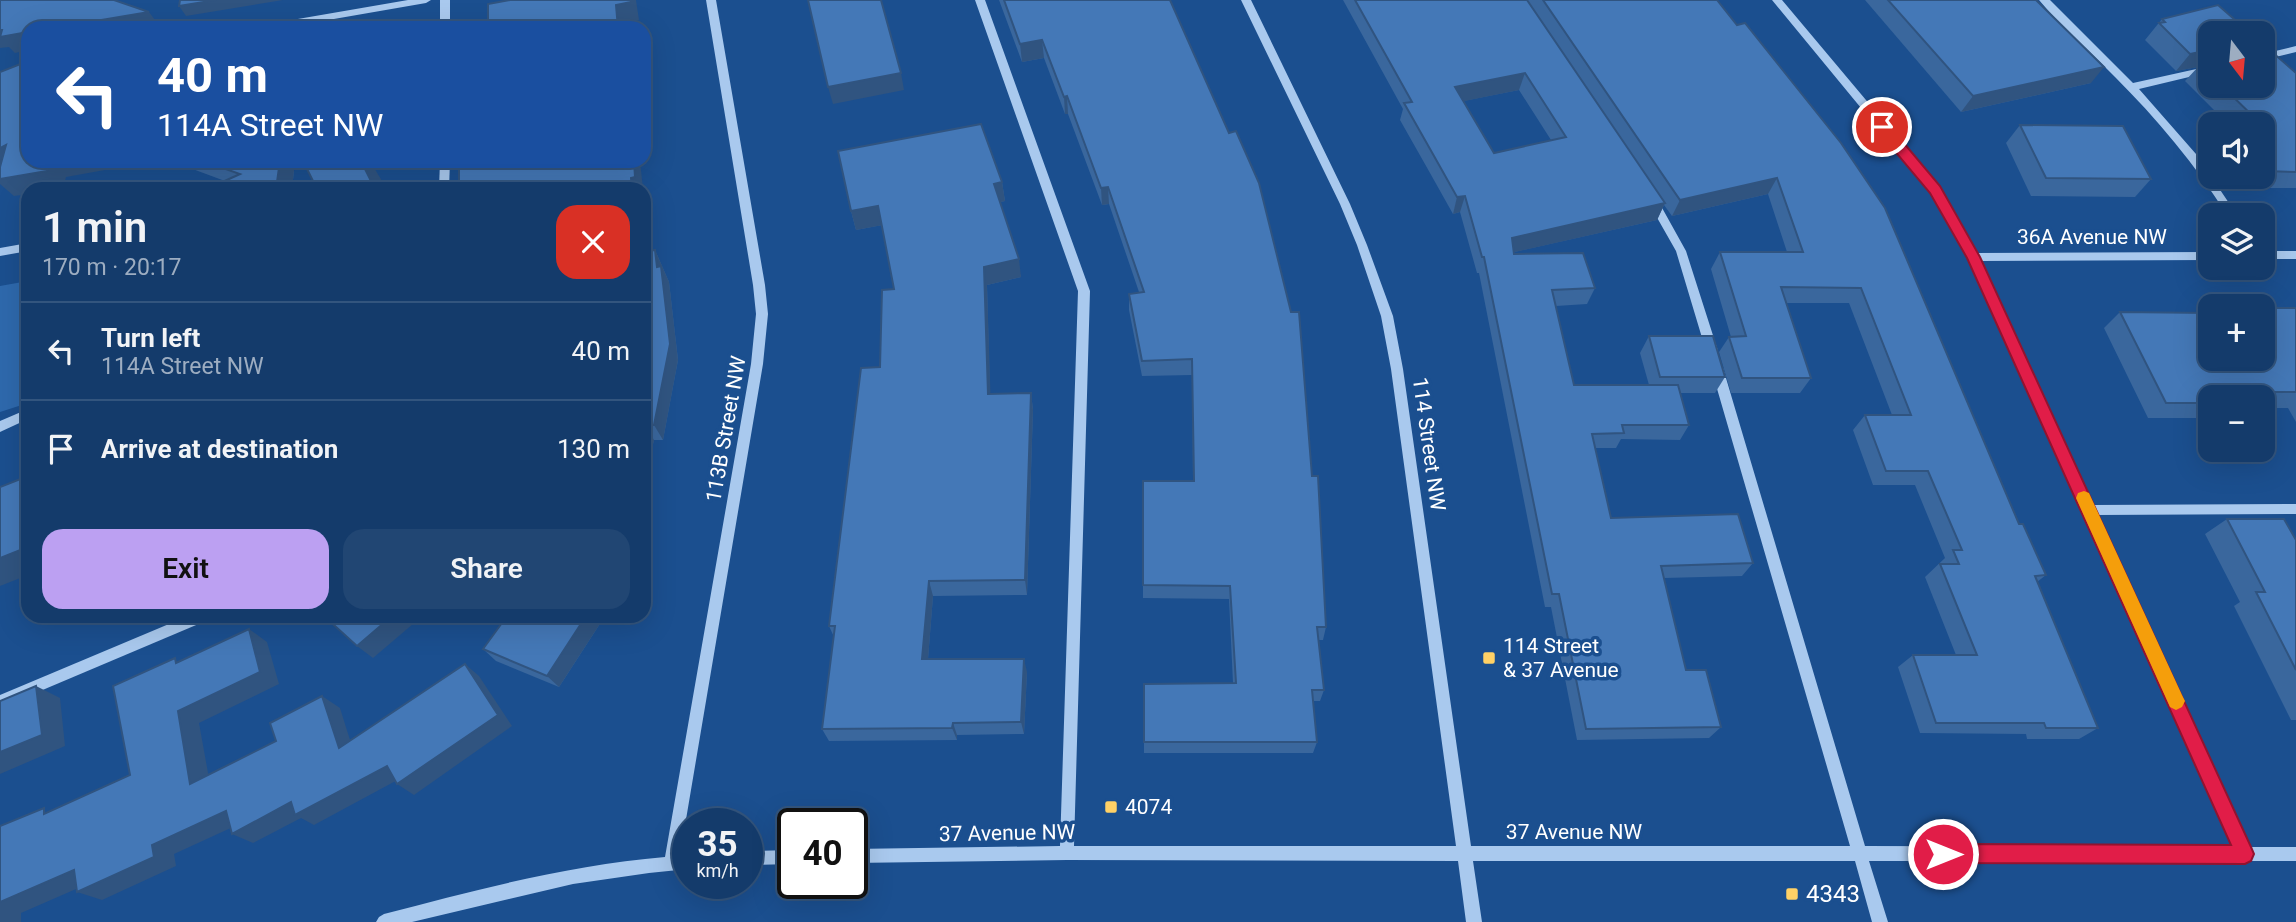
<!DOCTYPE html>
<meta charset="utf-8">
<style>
:root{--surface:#143b6b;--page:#214673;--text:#f1f3f6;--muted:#9dadc1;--line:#33557e;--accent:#bca0f2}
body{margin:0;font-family:Roboto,sans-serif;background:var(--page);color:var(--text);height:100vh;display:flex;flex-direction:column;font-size:26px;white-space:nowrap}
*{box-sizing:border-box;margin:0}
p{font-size:23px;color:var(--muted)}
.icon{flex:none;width:38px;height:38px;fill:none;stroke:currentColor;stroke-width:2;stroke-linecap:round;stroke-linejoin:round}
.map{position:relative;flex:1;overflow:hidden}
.drawer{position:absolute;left:21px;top:182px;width:630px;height:441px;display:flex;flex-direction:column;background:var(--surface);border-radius:21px;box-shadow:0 7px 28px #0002,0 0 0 2px var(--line)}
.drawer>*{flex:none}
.top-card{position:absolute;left:21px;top:21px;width:630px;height:147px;border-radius:21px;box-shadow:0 7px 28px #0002,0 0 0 2px var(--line);background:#1a4fa0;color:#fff;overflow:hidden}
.needle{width:46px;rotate:164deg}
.controls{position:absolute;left:2198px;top:21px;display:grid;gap:14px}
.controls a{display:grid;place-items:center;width:77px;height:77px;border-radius:14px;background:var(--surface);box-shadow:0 7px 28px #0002,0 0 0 2px var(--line);font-size:35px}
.speed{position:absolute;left:672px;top:808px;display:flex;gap:14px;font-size:35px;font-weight:700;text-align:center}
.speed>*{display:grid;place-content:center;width:91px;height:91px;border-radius:50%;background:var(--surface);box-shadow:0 7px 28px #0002,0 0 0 2px var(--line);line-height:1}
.speed small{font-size:18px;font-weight:400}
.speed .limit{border:4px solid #111;border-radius:10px;background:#fff;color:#111}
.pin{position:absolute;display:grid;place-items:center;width:60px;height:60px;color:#fff;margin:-30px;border:4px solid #fff;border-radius:50%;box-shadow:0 2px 7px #0007}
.me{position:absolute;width:77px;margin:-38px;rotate:90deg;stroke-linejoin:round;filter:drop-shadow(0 0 5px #0008)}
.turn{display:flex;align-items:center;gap:24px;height:147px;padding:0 21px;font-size:32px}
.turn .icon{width:91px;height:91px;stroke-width:2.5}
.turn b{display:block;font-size:49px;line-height:60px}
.round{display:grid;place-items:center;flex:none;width:74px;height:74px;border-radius:21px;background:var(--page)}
.summary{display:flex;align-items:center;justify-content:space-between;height:119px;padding:0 21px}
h1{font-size:42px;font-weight:600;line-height:52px}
.action{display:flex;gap:14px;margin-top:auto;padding:14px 21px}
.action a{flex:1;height:80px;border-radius:21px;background:var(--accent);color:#111;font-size:28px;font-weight:600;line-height:80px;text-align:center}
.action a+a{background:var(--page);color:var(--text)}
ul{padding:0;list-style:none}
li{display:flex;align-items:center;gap:21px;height:98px;padding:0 21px;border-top:2px solid var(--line)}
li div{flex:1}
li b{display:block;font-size:26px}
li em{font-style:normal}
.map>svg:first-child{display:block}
</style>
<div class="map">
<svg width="2296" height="922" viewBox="0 0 2296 922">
<rect width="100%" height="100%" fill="#1b4f8f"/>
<path fill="#2e69ad" d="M28 281V403L0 412V286Z"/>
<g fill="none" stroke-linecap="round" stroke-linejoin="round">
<g fill="#a9c9ee" fill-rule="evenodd">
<path d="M408 0H431L426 3 282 28H258L263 25Z"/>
<rect x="440" y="0" width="10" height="28"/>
<path d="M706 0H716L765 285 768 314 763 364 680 855H688V869L649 873 573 884 412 922H376L379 917 384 914C476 890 569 865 665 857L751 364 756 314 753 285Z"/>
<path d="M975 0H985L1090 291 1074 846H1456L1391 369 1381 316 1357 245 1340 204 1241 0H1251L1350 204 1367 245 1393 316 1403 369 1471 846H1850L1711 368 1717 363 1723 368 1865 846 2234 847 1968 258 1931 193 1772 0H1782L1939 187 1976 253 2210 252V260L1980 261 2092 505 2296 504V514L2097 515 2249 847H2296V861H1869L1888 922H1872L1855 861H1473L1482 922H1466L1458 861 1067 860 852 863V849L1060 846 1078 291Z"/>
<path d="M2039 0H2050L2133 83 2210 66V72L2139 89 2196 154 2237 215H2227C2195 164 2157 119 2115 77 2090 51 2062 28 2039 0Z"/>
<path d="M2296 46V52L2263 60V54Z"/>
<path d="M440 161H450L449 189H439Z"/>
<path d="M1652 196 1656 197 1686 251 1718 351 1716 354 1712 356 1706 351 1676 251 1647 200Z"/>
<path d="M28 243V251L0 256V248Z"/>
<rect x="2263" y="251" width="33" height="8"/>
<path d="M28 409V419L0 432V421Z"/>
<path d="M188 616H210L208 620 0 708V695Z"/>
<path d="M793 850V864L747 865V851Z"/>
</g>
</g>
<g fill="#3a679d" fill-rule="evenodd">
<path d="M999 0H1170L1312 476 1326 627 1323 640H1319L1324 690 1320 701H1313L1317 742 1313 753H1144V684L1233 683 1229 599 1143 598V481H1193L1192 375 1142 376 1129 310V294L1139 292 1109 204 1102 205 1068 114H1065L1044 58 1022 62Z"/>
<path d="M1343 0H1717L2019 524 2046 575 2037 582 2098 728 2079 739H2027L2026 734 1920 733 1898 667 1913 655H1956L1925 577 1945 558 1915 485H1873L1853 430 1865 415H1892L1849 303H1786L1811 378 1800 393H1731L1719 352 1729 337H1731L1711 269 1720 252H1787L1768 194 1672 216 1664 205 1657 220 1514 252V254L1595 288 1587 304 1556 306 1574 385H1649L1640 353 1649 336 1725 377 1715 393H1680L1689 425 1680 440 1621 439 1616 448H1595L1611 518 1753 563 1742 576 1664 578 1686 670 1721 727 1709 738 1577 740 1551 607H1545L1479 273H1477L1460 212 1453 214 1430 173 1400 120 1403 109ZM1519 90 1551 140 1494 153 1463 101Z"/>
<path d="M1865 0H2036L2091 83 1961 112Z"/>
<path d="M2162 19 2210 33V86H2263L2296 73V188H2247L2240 177H2263V124H2228L2185 81 2198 67 2176 71 2145 40Z"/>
<path d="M2020 125 2151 179 2135 197 2031 196 2006 143Z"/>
<path d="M171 161H295L292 189H207L225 181Z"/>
<path d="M1002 182 1005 201 1000 202 1021 277 987 285 990 394 1031 393 1033 410 1027 595 933 596 928 659 1027 672 1024 734 957 735V740L829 741 822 729 834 637 829 626 880 367 894 289 882 225 856 230 851 211Z"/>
<path d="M655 250 669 282 678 360 663 440H654L644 481 646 252Z"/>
<path d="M2207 308H2296V422L2288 408H2263V397H2210V418H2148L2104 328 2120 312H2202Z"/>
<path d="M2227 519 2296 540V720H2291L2234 606 2240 602 2205 534Z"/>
<path d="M507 616H605L559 687 496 661 483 649Z"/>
</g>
<g fill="#305480">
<path d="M216 0H283L186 16 179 6Z"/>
<path d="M631 0H636L639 20 624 22V28H618L616 5Z"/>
<path d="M149 12 161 28H54Z"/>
<path d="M0 30 28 32V50L15 53 9 47 0 48Z"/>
<path d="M1042 40 1044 58 1022 62 1020 44Z"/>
<path d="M2210 50V64H2200L2198 67 2176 71 2190 54Z"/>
<path d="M2104 67 2091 83 1961 112 1973 96Z"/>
<path d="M901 73 904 90 833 104 828 87Z"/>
<path d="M1525 73 1519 90 1450 104 1455 87Z"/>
<path d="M1067 96 1068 114H1065L1064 97Z"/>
<path d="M6 145 0 172V148Z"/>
<path d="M49 161H155L66 177 63 188 55 189H28V194L14 196 0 184V179Z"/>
<path d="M280 161H295L292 189H276Z"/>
<path d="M368 161H370L382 181 375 183 378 189H375L364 167Z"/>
<path d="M634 161H640L643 189H632L631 178Z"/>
<path d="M1777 178 1768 194 1672 216 1680 200Z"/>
<path d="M1002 182 1005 201 997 203 994 184Z"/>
<path d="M1108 187 1109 204 1102 205 1101 188Z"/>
<path d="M1465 196 1460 212 1453 214 1457 197Z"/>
<path d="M1665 203 1657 220 1506 254 1512 238Z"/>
<path d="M878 206 883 225 856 230 851 211Z"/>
<path d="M655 250 669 282 678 360 663 440 654 425 657 267Z"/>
<path d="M1019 259 1021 277 987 285 991 411 988 394 984 267Z"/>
<path d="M1031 393 1033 410 1027 595 1025 580Z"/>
<path d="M645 425 654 440 644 481V429Z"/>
<path d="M28 547V575L0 586V558Z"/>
<path d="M929 581 933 596 927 672 922 659Z"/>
<path d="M101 616H122L113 623Z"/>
<path d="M392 616H419L420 618 373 658 357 646Z"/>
<path d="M586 616H605L559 687 547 676Z"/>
<path d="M249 629 267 642 279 684 199 723 212 795 190 784 178 711Z"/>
<path d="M1024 659 1027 672 1024 734 1021 722Z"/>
<path d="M465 664 479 676 512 726 414 795 397 784Z"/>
<path d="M36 686 60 698 65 746 0 774V752Z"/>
<path d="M322 696 340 708 356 759 339 748Z"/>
<path d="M953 723 957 735V740L952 728Z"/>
<path d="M387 766 403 777 314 825 301 818 253 843 232 834 291 802Z"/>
<path d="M226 811 246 821 174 854 176 866 102 900 77 892 152 845Z"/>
<path d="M74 870 99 879 21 913V922H0V902Z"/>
</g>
<g fill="#4478b7" stroke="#305480" stroke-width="2" fill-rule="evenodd">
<path d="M0 0H114L149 12 54 28H28V32L0 37 2 30H0Z"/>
<path d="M180 0H216L179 6Z"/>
<path d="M510 0H631V2L616 5 618 28H488V4Z"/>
<path d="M808 0H881L901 73 828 87Z"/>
<path d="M1004 0H1170L1229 133 1236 131 1259 183 1291 312H1299L1312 476H1318L1326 627H1317L1324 690H1312L1317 742H1144V684L1236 683 1230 586 1143 585V481H1194L1192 359 1142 361 1129 294 1144 292 1108 187 1101 188 1067 96 1064 97 1042 40 1020 44Z"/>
<path d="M1355 0H1527L1665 203 1512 238 1514 254 1583 253 1595 288 1552 290 1574 385H1678L1689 425H1622L1624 433 1592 434 1611 518 1738 514 1753 563 1661 566 1686 670H1706L1721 727 1586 729 1559 594H1552L1484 257H1482L1465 196 1457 197 1434 156 1404 103 1412 102ZM1525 73 1566 137 1494 153 1455 87Z"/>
<path d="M1543 0H1717L1737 25 1745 23 1841 143 1885 208 2019 524H2023L2046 575 2035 576 2098 728H2046L2044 723H1936L1913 655H1977L1940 564H1959L1953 550H1962L1928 471H1886L1865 415H1911L1861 288 1781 287 1811 378H1742L1729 337 1746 336 1720 252H1803L1777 178 1680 200Z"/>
<path d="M1888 0H2036L2104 67 1973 96Z"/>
<path d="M2218 5 2250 33H2210V50L2190 54 2159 23 2165 22 2162 19Z"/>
<path d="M2263 44 2296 73V172L2264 171 2263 169V129H2266L2263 126V124H2261L2222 86H2263Z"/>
<path d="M28 61V161H49L47 171 0 179V167L6 145 0 148V72Z"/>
<path d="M2210 61V74L2200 64Z"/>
<path d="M981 124 1002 182 994 184 1019 259 984 267 988 394 1031 393 1025 580 929 581 922 659H1024L1021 722 953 723 952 728 822 729 835 626H829L861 368 880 367 882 290 894 289 878 206 851 211 838 151Z"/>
<path d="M2020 125 2123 126 2151 179 2046 178Z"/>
<path d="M203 161H280L276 189H207L240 174Z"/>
<path d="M303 161H368L370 164 364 167 375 189H317Z"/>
<path d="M459 161H634L635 177 631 178 632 189H459Z"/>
<path d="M655 250 657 267 661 266 670 344 654 425H645L644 429V252Z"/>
<path d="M2207 308H2210V359H2263V308H2296V392H2224L2227 397H2210V403H2166L2120 312 2209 313Z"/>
<path d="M1649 336H1713L1725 377H1660Z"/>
<path d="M28 476V547L0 558V487Z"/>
<path d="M2227 519H2284L2296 540V670L2256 592H2265Z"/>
<path d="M324 616H392L357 646Z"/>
<path d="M507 616H586L547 676 483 649Z"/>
<path d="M249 629 260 672 178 711 190 784 276 741 270 723 322 696 339 748 465 664 498 715 397 784 387 766 295 815 291 802 232 834 226 811 152 845 154 857 77 892 74 870 0 902V826L44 808V814L130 775 113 686 175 658 176 663Z"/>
<path d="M36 686 42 735 0 752V701Z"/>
</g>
<path fill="#e11d48" stroke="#92132f" stroke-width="2" d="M1882 122 1887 123 1940 186 1980 257 2251 847 2254 854 2251 861 2245 864 1943 863 1936 860 1934 854 1936 847 1943 844 2231 845 1967 258 1930 193 1877 130V123Z"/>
<path fill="#f59e0b" d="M2084 491 2089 493 2182 695 2185 701 2182 707 2176 710 2170 707 2076 498 2078 493Z"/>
<g fill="#ffd166" stroke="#1b4f8f" stroke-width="2.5">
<rect x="1482" y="651" width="14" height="14" rx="3.5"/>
<rect x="1104" y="800" width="14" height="14" rx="3.5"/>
<rect x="1785" y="887" width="14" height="14" rx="3.5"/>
</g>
<g text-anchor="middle" stroke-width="7" stroke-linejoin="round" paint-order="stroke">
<g font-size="21" fill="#fff" stroke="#1b4f8f">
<text x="2092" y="244">36A Avenue NW</text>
<text transform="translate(726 429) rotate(-80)" y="7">113B Street NW</text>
<text transform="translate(1429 444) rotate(82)" y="7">114 Street NW</text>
<text x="1574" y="839">37 Avenue NW</text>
<text transform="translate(1007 833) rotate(-1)" y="7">37 Avenue NW</text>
</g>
<g font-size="21" fill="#fff" stroke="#1b4f8f" text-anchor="start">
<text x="1503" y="653">114 Street<tspan x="1503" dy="24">&amp; 37 Avenue</tspan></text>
<text x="1125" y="814">4074</text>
</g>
<g font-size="24" fill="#fff" stroke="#1b4f8f" text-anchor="start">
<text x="1806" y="902">4343</text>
</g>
</g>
</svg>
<div class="controls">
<a><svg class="needle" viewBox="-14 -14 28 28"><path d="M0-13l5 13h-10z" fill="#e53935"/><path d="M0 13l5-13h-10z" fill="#9dadc1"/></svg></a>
<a><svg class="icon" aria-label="sound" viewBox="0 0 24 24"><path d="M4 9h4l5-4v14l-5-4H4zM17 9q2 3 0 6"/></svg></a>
<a><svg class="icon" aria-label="layers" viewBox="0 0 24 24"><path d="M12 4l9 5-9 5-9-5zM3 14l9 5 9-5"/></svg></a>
<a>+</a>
<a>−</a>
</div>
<div class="speed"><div>35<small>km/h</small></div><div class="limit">40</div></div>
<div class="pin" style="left:1882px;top:127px;background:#d93025"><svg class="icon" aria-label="arrive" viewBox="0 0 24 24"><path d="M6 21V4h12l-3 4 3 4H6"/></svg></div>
<svg class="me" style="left:1943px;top:854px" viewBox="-20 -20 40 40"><circle r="17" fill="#e11d48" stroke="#fff" stroke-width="3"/><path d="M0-11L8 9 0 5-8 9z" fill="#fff"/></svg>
<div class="top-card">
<div class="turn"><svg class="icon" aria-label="left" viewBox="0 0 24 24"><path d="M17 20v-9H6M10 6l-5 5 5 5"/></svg><div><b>40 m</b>114A Street NW</div></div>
</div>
<section class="drawer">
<div class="summary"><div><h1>1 min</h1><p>170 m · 20:17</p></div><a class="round" style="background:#d93025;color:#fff"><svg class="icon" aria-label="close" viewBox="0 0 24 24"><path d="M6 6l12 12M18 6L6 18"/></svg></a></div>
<ul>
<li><svg class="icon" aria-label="left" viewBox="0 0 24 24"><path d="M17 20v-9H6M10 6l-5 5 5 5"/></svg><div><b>Turn left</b><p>114A Street NW</p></div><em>40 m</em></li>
<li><svg class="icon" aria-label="arrive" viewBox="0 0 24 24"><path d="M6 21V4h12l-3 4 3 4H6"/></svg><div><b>Arrive at destination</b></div><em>130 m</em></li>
</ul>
<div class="action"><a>Exit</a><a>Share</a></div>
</section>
</div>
